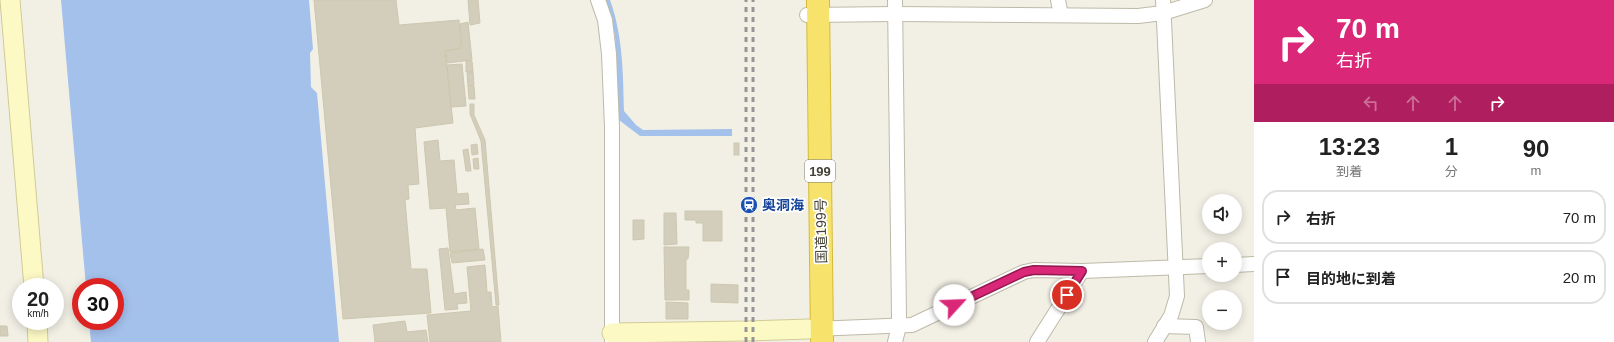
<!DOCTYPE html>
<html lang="ja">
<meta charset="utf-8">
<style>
:root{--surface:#fff;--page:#f2f2f2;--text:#222;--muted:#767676;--line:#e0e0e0}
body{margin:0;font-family:Arial,"Noto Sans JP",sans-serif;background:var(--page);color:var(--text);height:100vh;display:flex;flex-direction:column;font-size:15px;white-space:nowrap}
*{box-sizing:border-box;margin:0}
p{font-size:13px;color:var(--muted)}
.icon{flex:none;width:22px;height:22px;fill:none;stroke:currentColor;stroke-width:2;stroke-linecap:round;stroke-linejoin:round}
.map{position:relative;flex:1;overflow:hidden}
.details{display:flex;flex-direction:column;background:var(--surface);width:360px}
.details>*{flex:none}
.guide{background:#db2777;color:#fff;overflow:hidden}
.tools{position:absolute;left:1202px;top:194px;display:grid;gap:8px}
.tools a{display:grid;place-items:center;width:40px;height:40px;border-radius:50%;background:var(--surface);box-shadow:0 2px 10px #0003;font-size:20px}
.speed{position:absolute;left:12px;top:278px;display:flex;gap:8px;font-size:20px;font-weight:700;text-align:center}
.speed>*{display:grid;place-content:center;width:52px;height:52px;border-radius:50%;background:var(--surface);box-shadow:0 2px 10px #0003;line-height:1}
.speed small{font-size:10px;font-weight:400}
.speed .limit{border:6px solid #d22;background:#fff;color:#111}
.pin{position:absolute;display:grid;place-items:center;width:34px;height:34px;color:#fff;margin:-17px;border:2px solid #fff;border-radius:50%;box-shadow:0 1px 4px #0007}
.me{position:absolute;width:44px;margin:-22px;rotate:65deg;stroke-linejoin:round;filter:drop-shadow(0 0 3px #0008)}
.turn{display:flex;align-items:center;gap:14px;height:84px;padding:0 16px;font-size:18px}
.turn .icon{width:52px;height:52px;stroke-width:2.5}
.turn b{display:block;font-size:28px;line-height:34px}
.lanes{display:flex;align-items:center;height:38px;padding:0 16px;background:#0003;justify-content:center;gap:20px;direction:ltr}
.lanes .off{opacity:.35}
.eta{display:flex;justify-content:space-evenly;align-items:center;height:68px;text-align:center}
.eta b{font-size:24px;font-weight:800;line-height:28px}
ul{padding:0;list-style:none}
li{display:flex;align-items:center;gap:12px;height:54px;margin:0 8px 6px;padding:0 8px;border:2px solid var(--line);border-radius:16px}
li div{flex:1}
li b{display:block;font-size:15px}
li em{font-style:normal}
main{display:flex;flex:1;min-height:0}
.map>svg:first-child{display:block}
</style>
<main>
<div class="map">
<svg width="1254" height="342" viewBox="0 0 1254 342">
<rect width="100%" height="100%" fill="#f2f0e5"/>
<g fill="#a4c1ec">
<path d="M61 0H309L313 49 310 53 311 87 317 93 339 342H91L89 321H115V287H86Z"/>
<path d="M605 0H610C623 36 623 73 624 111L636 125 643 130 732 129V136H640L619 120 615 35Z"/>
</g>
<g fill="#d3cebb" stroke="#cdc7af">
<path d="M314 0H396L399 25 459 20 461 48 445 51 453 123 415 128 419 184 408 185 409 199 405 200 411 269H427L431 313 343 319Z"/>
<path d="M468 0H478L480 23 470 25Z"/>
<path d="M468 22 472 60 447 63 446 51 462 48 460 24Z"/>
<path d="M466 61H472L473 72H466Z"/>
<path d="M462 64 466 106 451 107 447 65Z"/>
<path d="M473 72 474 85 468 86 467 73Z"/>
<path d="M468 86H474L475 99H469Z"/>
<path d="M470 104H474V115L485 140 499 305H496L481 141 470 114Z"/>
<path d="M438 140 440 161 454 160 457 194 468 193 469 204 455 205 456 210 475 208 479 249 450 252 446 208 430 209 424 142Z"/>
<rect x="734" y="143" width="5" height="12"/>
<path d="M477 144 478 154 472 155 471 145Z"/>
<path d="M468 149 471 171H466L463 150Z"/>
<path d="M478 158 479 169H474L473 159Z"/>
<path d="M685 211H722V241H703V223H696V220H685Z"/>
<path d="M664 213H676L677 244 664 245Z"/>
<path d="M633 220H644V239L633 240Z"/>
<path d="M664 247H689L688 259H686V290H689V300H665Z"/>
<path d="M448 248 454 294 466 292 467 303 457 304 458 309 445 310 439 249Z"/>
<path d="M483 249 485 260 452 263 450 253Z"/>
<path d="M485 265 487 292H491L492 307 498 306 501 342H430L427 315 471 311 467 267Z"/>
<path d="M711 284 738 285V303L711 302Z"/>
<path d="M666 302 688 303V319H666Z"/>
<path d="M405 321 407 332 426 330 428 342H375L373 325Z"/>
<path d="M0 326H7L8 336H0Z"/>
</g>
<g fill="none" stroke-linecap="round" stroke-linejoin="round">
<defs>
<g id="street">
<path d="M598 0 605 20 609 54 612 127V342"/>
<path d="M1058 0 1061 15"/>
<path d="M807 15 895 14 1138 16 1163 13 1205 0"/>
<path d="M1235 265 1254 264"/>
<path d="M1164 326 1196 327 1198 342"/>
<path d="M814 329 912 325 1024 272 1034 270 1082 271 1209 266"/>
<path d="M895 342 899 326V316L895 0"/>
<path d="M1037 342 1082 271"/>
<path d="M1155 342 1171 316 1177 296 1163 0"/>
</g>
<g id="secondary">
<path d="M10 0 34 287"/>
<path d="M37 321 38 342"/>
<path d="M612 333 746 331 809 329"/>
</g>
<path id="highway" d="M818 0 822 342"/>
</defs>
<use href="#street" stroke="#bdbaa8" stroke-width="16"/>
<use href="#secondary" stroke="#d0cb97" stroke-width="21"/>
<use href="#highway" stroke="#d5ba3c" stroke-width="24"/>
<use href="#street" stroke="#fff" stroke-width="14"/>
<use href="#secondary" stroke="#fcf9c5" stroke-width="19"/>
<use href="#highway" stroke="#f7e36b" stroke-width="22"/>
<g stroke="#959595" stroke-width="3" stroke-dasharray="5 5" stroke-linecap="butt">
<path d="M746 342V0"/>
<path d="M753 342V0"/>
</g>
</g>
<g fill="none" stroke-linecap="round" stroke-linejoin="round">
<defs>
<path id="route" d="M954 305 1024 272 1034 270 1082 271 1067 295"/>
</defs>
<use href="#route" stroke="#8e194d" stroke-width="10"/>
<use href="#route" stroke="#db2777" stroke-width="7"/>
</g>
<defs>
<symbol id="station-disc" viewBox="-11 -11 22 22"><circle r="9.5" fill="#1a4fb4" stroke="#fff"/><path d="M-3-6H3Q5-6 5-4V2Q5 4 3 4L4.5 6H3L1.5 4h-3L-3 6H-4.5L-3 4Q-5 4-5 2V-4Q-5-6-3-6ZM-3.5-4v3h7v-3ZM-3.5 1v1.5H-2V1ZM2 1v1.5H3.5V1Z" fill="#fff"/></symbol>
</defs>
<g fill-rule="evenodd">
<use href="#station-disc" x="739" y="195" width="20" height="20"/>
</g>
<g text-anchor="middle" stroke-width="3.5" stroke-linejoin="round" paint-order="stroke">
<rect fill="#fff" stroke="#7c7a72" stroke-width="1" x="805" y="160" width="30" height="22" rx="3"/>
<g font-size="13" font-weight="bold" fill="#444135">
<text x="820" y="176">199</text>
</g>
<g font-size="14" font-weight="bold" fill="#164399" stroke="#fff" text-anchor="start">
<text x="762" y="210">奥洞海</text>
</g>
<g font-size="14" fill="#444135" stroke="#fff">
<text transform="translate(821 231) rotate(-91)" y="5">国道199号</text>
</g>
</g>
</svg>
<div class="tools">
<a><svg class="icon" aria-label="sound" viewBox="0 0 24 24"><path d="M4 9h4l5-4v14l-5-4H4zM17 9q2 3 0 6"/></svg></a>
<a>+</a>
<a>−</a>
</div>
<div class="speed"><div>20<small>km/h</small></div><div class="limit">30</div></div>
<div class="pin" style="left:1067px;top:295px;background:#d93025"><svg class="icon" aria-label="arrive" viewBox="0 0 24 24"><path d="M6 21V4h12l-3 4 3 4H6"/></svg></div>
<svg class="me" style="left:954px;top:305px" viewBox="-20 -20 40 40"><circle r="19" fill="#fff"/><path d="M0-13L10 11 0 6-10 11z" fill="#db2777"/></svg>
</div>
<section class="details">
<div class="guide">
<div class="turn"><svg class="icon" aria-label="right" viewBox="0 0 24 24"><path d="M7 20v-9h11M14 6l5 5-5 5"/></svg><div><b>70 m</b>右折</div></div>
<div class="lanes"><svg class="icon off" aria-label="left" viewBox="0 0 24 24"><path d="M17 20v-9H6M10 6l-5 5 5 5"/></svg><svg class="icon off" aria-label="ahead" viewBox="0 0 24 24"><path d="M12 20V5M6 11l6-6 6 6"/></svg><svg class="icon off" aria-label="ahead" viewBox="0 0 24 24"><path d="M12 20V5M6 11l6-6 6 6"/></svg><svg class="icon" aria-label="right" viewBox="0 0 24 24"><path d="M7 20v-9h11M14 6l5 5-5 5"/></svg></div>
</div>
<div class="eta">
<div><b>13:23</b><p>到着</p></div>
<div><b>1</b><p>分</p></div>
<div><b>90</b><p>m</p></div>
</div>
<ul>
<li><svg class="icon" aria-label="right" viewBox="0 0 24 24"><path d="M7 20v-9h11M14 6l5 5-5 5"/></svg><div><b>右折</b></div><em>70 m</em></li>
<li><svg class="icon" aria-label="arrive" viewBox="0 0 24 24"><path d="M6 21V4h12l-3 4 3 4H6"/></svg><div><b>目的地に到着</b></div><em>20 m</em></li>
</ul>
</section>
</main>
